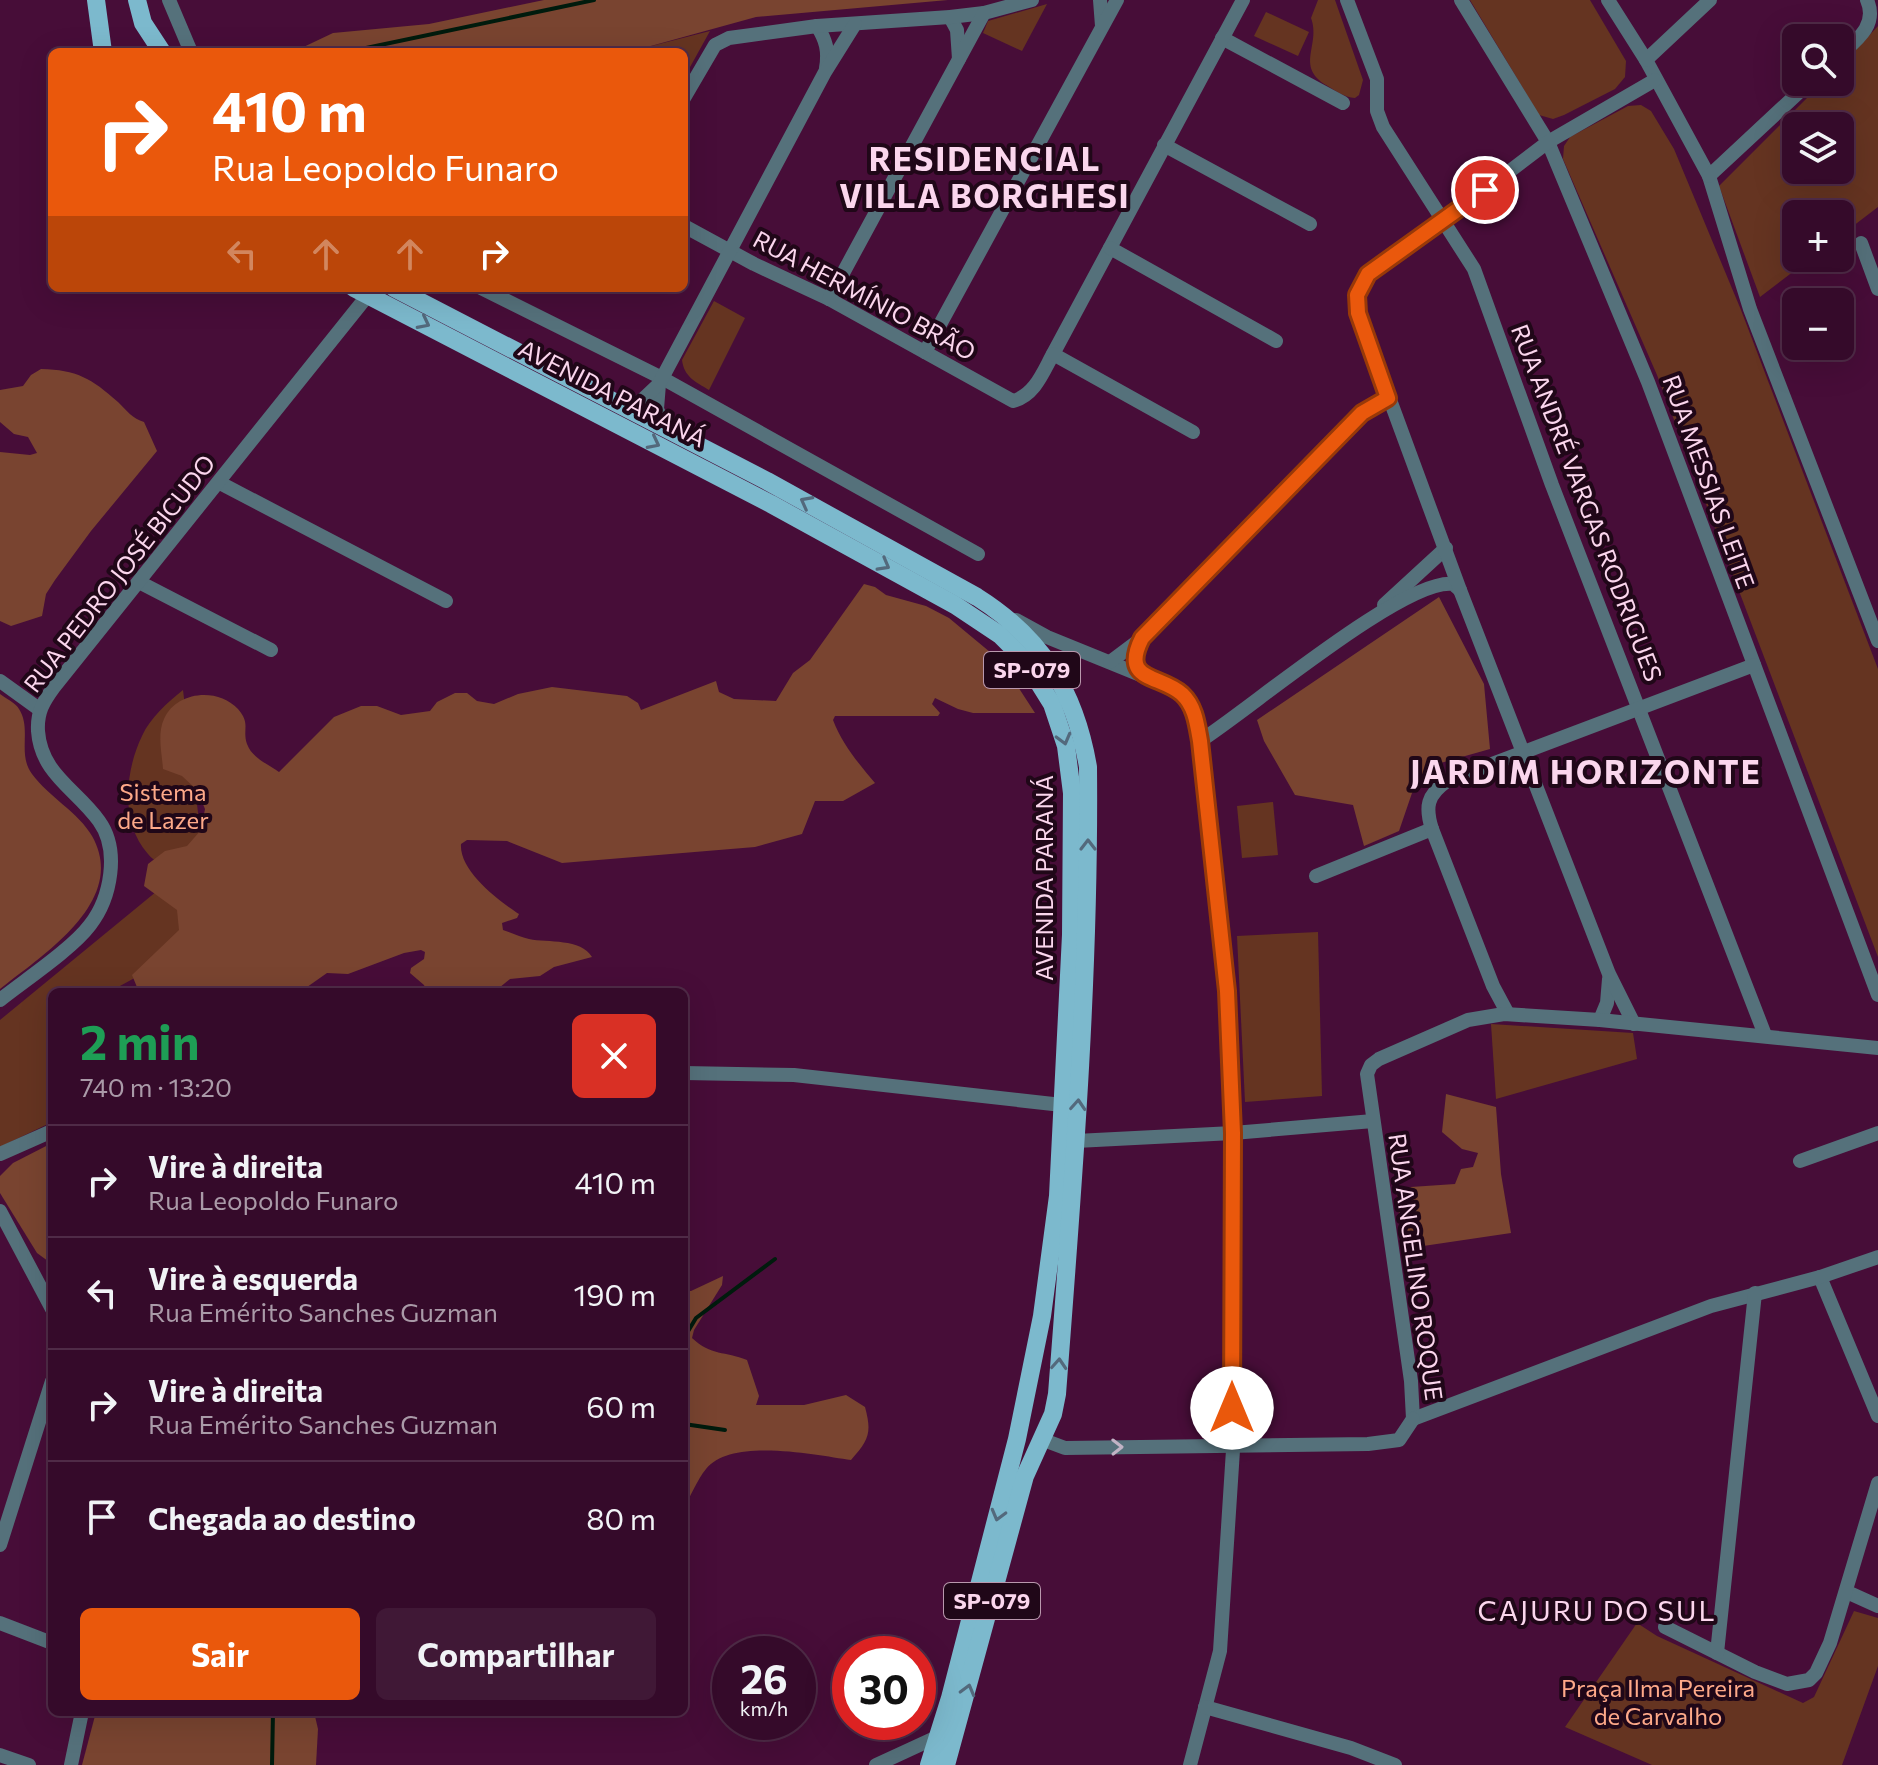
<!DOCTYPE html>
<html lang="pt">
<meta charset="utf-8">
<style>
:root{--surface:#350a2a;--page:#401836;--text:#f1f3f6;--muted:#aa9aa8;--line:#4f2b47;--accent:#ea580c}
body{margin:0;font-family:Commissioner,sans-serif;background:var(--page);color:var(--text);height:100vh;display:flex;flex-direction:column;font-size:30px;white-space:nowrap}
*{box-sizing:border-box;margin:0}
p{font-size:26px;color:var(--muted)}
.icon{flex:none;width:44px;height:44px;fill:none;stroke:currentColor;stroke-width:2;stroke-linecap:round;stroke-linejoin:round}
.map{position:relative;flex:1;overflow:hidden}
.details{position:absolute;left:48px;top:988px;width:640px;height:728px;display:flex;flex-direction:column;background:var(--surface);border-radius:12px;box-shadow:0 8px 32px #0002,0 0 0 2px var(--line)}
.details>*{flex:none}
.hud{position:absolute;left:48px;top:48px;width:640px;height:244px;border-radius:12px;box-shadow:0 8px 32px #0002,0 0 0 2px var(--line);background:#ea580c;color:#fff;overflow:hidden}
.controls{position:absolute;left:1782px;top:24px;display:grid;gap:16px}
.controls a{display:grid;place-items:center;width:72px;height:72px;border-radius:12px;background:var(--surface);box-shadow:0 8px 32px #0002,0 0 0 2px var(--line);font-size:40px}
.speed{position:absolute;left:712px;top:1636px;display:flex;gap:16px;font-size:40px;font-weight:700;text-align:center}
.speed>*{display:grid;place-content:center;width:104px;height:104px;border-radius:50%;background:var(--surface);box-shadow:0 8px 32px #0002,0 0 0 2px var(--line);line-height:1}
.speed small{font-size:20px;font-weight:400}
.speed .limit{border:12px solid #d22;background:#fff;color:#111}
.pin{position:absolute;display:grid;place-items:center;width:68px;height:68px;color:#fff;margin:-34px;border:4px solid #fff;border-radius:50%;box-shadow:0 2px 8px #0007}
.me{position:absolute;width:88px;margin:-44px;rotate:0deg;stroke-linejoin:round;filter:drop-shadow(0 0 6px #0008)}
.turn{display:flex;align-items:center;gap:28px;height:168px;padding:0 32px;font-size:36px}
.turn .icon{width:104px;height:104px;stroke-width:2.5}
.turn b{display:block;font-size:56px;line-height:68px}
.lanes{display:flex;align-items:center;height:76px;padding:0 32px;background:#0003;justify-content:center;gap:40px;direction:ltr}
.lanes .off{opacity:.35}
.round{display:grid;place-items:center;flex:none;width:84px;height:84px;border-radius:12px;background:var(--page)}
.summary{display:flex;align-items:center;justify-content:space-between;height:136px;padding:0 32px}
h1{font-size:48px;font-weight:700;line-height:60px;color:#1e9e55}
.cta{display:flex;gap:16px;margin-top:auto;padding:16px 32px}
.cta a{flex:1;height:92px;border-radius:12px;background:var(--accent);color:#fff;font-size:32px;font-weight:700;line-height:92px;text-align:center}
.cta a+a{background:var(--page);color:var(--text)}
ul{padding:0;list-style:none}
li{display:flex;align-items:center;gap:24px;height:112px;padding:0 32px;border-top:2px solid var(--line)}
li div{flex:1}
li b{display:block;font-size:30px}
li em{font-style:normal}
.map>svg:first-child{display:block}
</style>
<div class="map">
<svg width="1878" height="1765" viewBox="0 0 1878 1765">
<rect width="100%" height="100%" fill="#470d38"/>
<g fill="#653421" fill-rule="evenodd">
<path d="M1318 0H1335L1363 80 1359 95 1355 98C1344 97 1336 91 1326 85 1295 66 1321 45 1311 18Z"/>
<path d="M1470 0H1590L1626 61 1625 77 1615 89 1564 115 1553 119 1539 115Z"/>
<path d="M1047 4 1022 51 983 33 988 21Z"/>
<path d="M1266 12 1309 32 1298 56 1254 36Z"/>
<path d="M1878 26V207L1840 236V214H1796V258H1811L1760 297 1719 186 1823 82H1840V66ZM1796 126H1840V170H1796Z"/>
<path d="M710 31 684 78V52H628Z"/>
<path d="M1641 105 1651 111 1674 149 1741 310 1878 669V957L1657 375 1563 159 1564 146 1570 137 1628 106Z"/>
<path d="M714 301 745 318 709 390C696 382 684 377 682 360Z"/>
<path d="M183 690 213 935 109 992H52V1122L0 1147V1020L179 873C169 868 155 863 148 854 120 823 125 771 142 736 150 718 168 702 183 690Z"/>
<path d="M1273 802 1278 855 1242 858 1237 806Z"/>
<path d="M1318 932 1322 1096 1245 1102 1237 936Z"/>
<path d="M1491 1024 1633 1033 1637 1059 1496 1099Z"/>
<path d="M1854 1611 1878 1618V1666L1842 1765H1652L1565 1727 1637 1623 1657 1636 1803 1703 1814 1697Z"/>
</g>
<g fill="#794430">
<path d="M544 0H948L756 17 629 52H293L333 33 429 24Z"/>
<path d="M41 369C77 370 91 378 118 402 126 410 133 419 144 422L157 451 91 531 55 580 46 594 42 616 11 626 0 621V452L30 455 37 453 28 437 14 434 0 422V390L23 386 31 375Z"/>
<path d="M864 584 875 587 886 595 926 606 949 618 1002 662 1035 713H973L958 709 935 698 932 704 940 713 938 716H835L833 720C842 744 859 764 875 783L843 801H815L802 834 755 847 562 863 507 841 467 840 461 844C459 871 499 901 519 914L517 918 502 923 503 930C512 933 520 937 529 939 548 943 581 938 592 957L554 967 540 976 510 979 494 992H427L424 985 410 973 411 968 424 959 425 952 421 950 404 953 348 974 327 973 300 992H139L132 975 179 930 177 910 144 886 148 864 165 851 187 846 201 830 205 809 197 790 182 776 163 769C162 754 157 734 164 719 176 691 218 687 238 709 251 724 242 729 247 744 252 758 268 764 279 772L334 717 361 706H377L401 715 430 711 437 702 455 693H467L477 701 494 704 518 694 552 687 627 696 638 703 641 710 716 681 719 692 734 699 776 701 793 673 810 660Z"/>
<path d="M1439 597 1484 684 1490 749 1437 764 1412 793 1399 831 1364 846 1353 805 1295 795 1264 741 1257 720Z"/>
<path d="M0 694C5 698 16 703 19 709 32 729 17 754 32 774 48 796 79 813 92 836 129 901 42 955 0 989Z"/>
<path d="M1446 1094 1496 1107 1501 1174 1511 1233 1403 1249 1396 1188 1455 1184 1461 1169 1473 1167 1478 1153 1462 1149 1442 1132Z"/>
<path d="M52 1143V1264L37 1253 0 1193V1176L13 1163Z"/>
<path d="M723 1276 722 1285 694 1330 692 1338C711 1356 725 1351 747 1360L759 1396 756 1405H804L846 1395 865 1407C872 1433 869 1440 851 1460 816 1455 731 1437 706 1469 697 1480 691 1496 684 1507V1291H691Z"/>
<path d="M96 1712H314L318 1729 316 1765H82Z"/>
</g>
<g fill="none" stroke-linecap="round" stroke-linejoin="round">
<g stroke="#001b0d" stroke-width="4">
<path d="M347 52 594 0"/>
<path d="M684 1338 696 1318 775 1259"/>
<path d="M684 1424 725 1430"/>
<path d="M272 1765 273 1712"/>
</g>
<g stroke="#55717b" stroke-width="14">
<path d="M169 0 191 52"/>
<path d="M1100 0 1102 26"/>
<path d="M1347 0 1377 79V111L1383 127 1474 269 1552 485 1765 1035"/>
<path d="M1461 0 1548 142 1648 382 1878 995"/>
<path d="M1608 0 1646 60 1709 176 1750 309 1878 641"/>
<path d="M950 17 957 30 959 59"/>
<path d="M817 26C826 40 829 51 826 68"/>
<path d="M1222 38 1343 103"/>
<path d="M1840 55C1857 40 1878 25 1867 0"/>
<path d="M1646 60 1710 0"/>
<path d="M684 98 715 45 729 38 817 26 950 17 984 13 1032 0"/>
<path d="M1164 145 1310 224"/>
<path d="M1709 176 1810 82"/>
<path d="M684 226 754 264 829 299 1013 401C1035 395 1043 372 1053 354L1243 0"/>
<path d="M1861 243 1878 289"/>
<path d="M1110 248 1276 341"/>
<path d="M481 288 662 378 978 554"/>
<path d="M829 299 984 13"/>
<path d="M925 352 1117 0"/>
<path d="M1053 354 1193 432"/>
<path d="M659 384 657 409 666 429"/>
<path d="M619 406 641 401 659 384 825 72 855 24"/>
<path d="M220 483 446 601"/>
<path d="M139 582 271 650"/>
<path d="M1384 605 1446 548"/>
<path d="M1016 620 1047 637 1175 689C1193 702 1196 720 1200 741L1227 991 1233 1133V1450L1220 1651 1190 1765"/>
<path d="M1110 662 1142 638 1362 413 1388 398"/>
<path d="M0 681 39 709"/>
<path d="M1200 741C1249 710 1404 578 1453 584L1460 590"/>
<path d="M1316 876 1432 829"/>
<path d="M0 1000C25 980 72 949 90 925 111 898 120 850 99 821 76 789 41 774 38 731 37 712 43 702 54 687L368 295"/>
<path d="M1508 1014 1493 986 1432 829C1425 807 1427 795 1447 781L1754 665"/>
<path d="M1600 1020 1607 1003 1609 979"/>
<path d="M1634 1024 1609 974 1460 590 1358 313 1357 295 1368 274 1443 222 1548 142 1655 80"/>
<path d="M684 1073 794 1075 1062 1105"/>
<path d="M1076 1141 1233 1133 1373 1121"/>
<path d="M0 1154 52 1131"/>
<path d="M1800 1161 1878 1133"/>
<path d="M0 1211 52 1309"/>
<path d="M1820 1277 1878 1416"/>
<path d="M1413 1419 1411 1381 1367 1074 1371 1065 1379 1059 1468 1020 1504 1014 1600 1020 1878 1048"/>
<path d="M1413 1419 1711 1306 1820 1277 1878 1257"/>
<path d="M1041 1439 1065 1448 1368 1444 1399 1440 1413 1419"/>
<path d="M0 1545 52 1381"/>
<path d="M1847 1592 1878 1606"/>
<path d="M0 1623 52 1643"/>
<path d="M1665 1627 1755 1672 1787 1684 1809 1680 1816 1673 1830 1643 1878 1483"/>
<path d="M1717 1653 1755 1293"/>
<path d="M1205 1707 1351 1748 1395 1765"/>
<path d="M0 1755 29 1765"/>
<path d="M71 1765 82 1712"/>
<path d="M876 1765 939 1736"/>
</g>
<g stroke="#7cb9cd" stroke-width="18">
<path d="M96 0 103 52"/>
<path d="M137 0 143 23 162 52"/>
<path d="M354 288 771 504 955 605 1000 635 1024 659 1052 704 1066 746 1072 793 1071 935 1058 1196 1042 1316 1017 1439 950 1698 929 1765"/>
<path d="M394 288 767 481 977 597C1042 638 1075 691 1088 767 1090 977 1073 1185 1057 1394L1053 1414 1025 1476 946 1765"/>
</g>
</g>
<defs><path id="oneway-chevron" d="M-2-3.5L2.5 0L-2 3.5" fill="none" stroke-width="1.6" stroke-linecap="round" stroke-linejoin="round" transform="scale(2)"/></defs>
<g stroke="#53697c">
<use href="#oneway-chevron" transform="translate(424 323) rotate(27)"/>
<use href="#oneway-chevron" transform="translate(654 443) rotate(27)"/>
<use href="#oneway-chevron" transform="translate(806 502) rotate(-152)"/>
<use href="#oneway-chevron" transform="translate(884 565) rotate(29)"/>
<use href="#oneway-chevron" transform="translate(1064 739) rotate(75)"/>
<use href="#oneway-chevron" transform="translate(1088 845) rotate(-90)"/>
<use href="#oneway-chevron" transform="translate(1078 1105) rotate(-86)"/>
<use href="#oneway-chevron" transform="translate(1059 1364) rotate(-86)"/>
<use href="#oneway-chevron" transform="translate(998 1515) rotate(105)"/>
<use href="#oneway-chevron" transform="translate(968 1690) rotate(-75)"/>
</g>
<use stroke="#c1b3c5" href="#oneway-chevron" transform="translate(1117 1447) rotate(-1)"/>
<g fill="none" stroke-linecap="round" stroke-linejoin="round">
<defs>
<path id="route" d="M1232 1408 1233 1133 1227 991 1200 741C1197 724 1195 706 1182 694 1159 674 1120 682 1142 638L1362 413 1388 398 1358 313 1357 295 1368 274 1485 190"/>
</defs>
<use href="#route" stroke="#983908" stroke-width="20"/>
<use href="#route" stroke="#ea580c" stroke-width="14"/>
</g>
<g text-anchor="middle" stroke-width="8" stroke-linejoin="round" paint-order="stroke">
<g fill="#200718" stroke="#b998ad" stroke-width="2">
<rect x="984" y="652" width="96" height="36" rx="6"/>
<rect x="944" y="1583" width="96" height="36" rx="6"/>
</g>
<g font-size="22" font-weight="bold" fill="#fbd6ed">
<text x="1032" y="678">SP-079</text>
<text x="992" y="1609">SP-079</text>
</g>
<g font-size="24" fill="#fbd6ed" stroke="#200718">
<text transform="translate(864 296) rotate(28)" y="8">RUA HERMÍNIO BRÃO</text>
<text transform="translate(612 394) rotate(27)" y="8">AVENIDA PARANÁ</text>
<text transform="translate(1708 482) rotate(70)" y="8">RUA MESSIAS LEITE</text>
<text transform="translate(1586 503) rotate(69)" y="8">RUA ANDRÉ VARGAS RODRIGUES</text>
<text transform="translate(120 574) rotate(-52)" y="8">RUA PEDRO JOSÉ BICUDO</text>
<text transform="translate(1045 878) rotate(-90)" y="8">AVENIDA PARANÁ</text>
<text transform="translate(1415 1267) rotate(82)" y="8">RUA ANGELINO ROQUE</text>
</g>
<g font-size="24" fill="#fea989" stroke="#200718">
<text x="163" y="801">Sistema<tspan x="163" dy="28">de Lazer</tspan></text>
<text x="1658" y="1697">Praça Ilma Pereira<tspan x="1658" dy="28">de Carvalho</tspan></text>
</g>
<g font-size="28" letter-spacing="2" fill="#fbd6ed" stroke="#200718">
<text x="1597" y="1621">CAJURU DO SUL</text>
</g>
<g font-size="32" font-weight="bold" letter-spacing="2" fill="#fbd6ed" stroke="#200718">
<text x="985" y="171">RESIDENCIAL<tspan x="985" dy="37">VILLA BORGHESI</tspan></text>
<text x="1586" y="784">JARDIM HORIZONTE</text>
</g>
</g>
</svg>
<div class="controls">
<a><svg class="icon" aria-label="search" viewBox="0 0 24 24"><circle cx="10" cy="10" r="6"/><path d="M15 15l6 6"/></svg></a>
<a><svg class="icon" aria-label="layers" viewBox="0 0 24 24"><path d="M12 4l9 5-9 5-9-5zM3 14l9 5 9-5"/></svg></a>
<a>+</a>
<a>−</a>
</div>
<div class="speed"><div>26<small>km/h</small></div><div class="limit">30</div></div>
<div class="pin" style="left:1485px;top:190px;background:#d93025"><svg class="icon" aria-label="arrive" viewBox="0 0 24 24"><path d="M6 21V4h12l-3 4 3 4H6"/></svg></div>
<svg class="me" style="left:1232px;top:1408px" viewBox="-20 -20 40 40"><circle r="19" fill="#fff"/><path d="M0-13L10 11 0 6-10 11z" fill="#ea580c"/></svg>
<div class="hud">
<div class="turn"><svg class="icon" aria-label="right" viewBox="0 0 24 24"><path d="M7 20v-9h11M14 6l5 5-5 5"/></svg><div><b>410 m</b>Rua Leopoldo Funaro</div></div>
<div class="lanes"><svg class="icon off" aria-label="left" viewBox="0 0 24 24"><path d="M17 20v-9H6M10 6l-5 5 5 5"/></svg><svg class="icon off" aria-label="ahead" viewBox="0 0 24 24"><path d="M12 20V5M6 11l6-6 6 6"/></svg><svg class="icon off" aria-label="ahead" viewBox="0 0 24 24"><path d="M12 20V5M6 11l6-6 6 6"/></svg><svg class="icon" aria-label="right" viewBox="0 0 24 24"><path d="M7 20v-9h11M14 6l5 5-5 5"/></svg></div>
</div>
<section class="details">
<div class="summary"><div><h1>2 min</h1><p>740 m · 13:20</p></div><a class="round" style="background:#d93025;color:#fff"><svg class="icon" aria-label="close" viewBox="0 0 24 24"><path d="M6 6l12 12M18 6L6 18"/></svg></a></div>
<ul>
<li><svg class="icon" aria-label="right" viewBox="0 0 24 24"><path d="M7 20v-9h11M14 6l5 5-5 5"/></svg><div><b>Vire à direita</b><p>Rua Leopoldo Funaro</p></div><em>410 m</em></li>
<li><svg class="icon" aria-label="left" viewBox="0 0 24 24"><path d="M17 20v-9H6M10 6l-5 5 5 5"/></svg><div><b>Vire à esquerda</b><p>Rua Emérito Sanches Guzman</p></div><em>190 m</em></li>
<li><svg class="icon" aria-label="right" viewBox="0 0 24 24"><path d="M7 20v-9h11M14 6l5 5-5 5"/></svg><div><b>Vire à direita</b><p>Rua Emérito Sanches Guzman</p></div><em>60 m</em></li>
<li><svg class="icon" aria-label="arrive" viewBox="0 0 24 24"><path d="M6 21V4h12l-3 4 3 4H6"/></svg><div><b>Chegada ao destino</b></div><em>80 m</em></li>
</ul>
<div class="cta"><a>Sair</a><a>Compartilhar</a></div>
</section>
</div>
